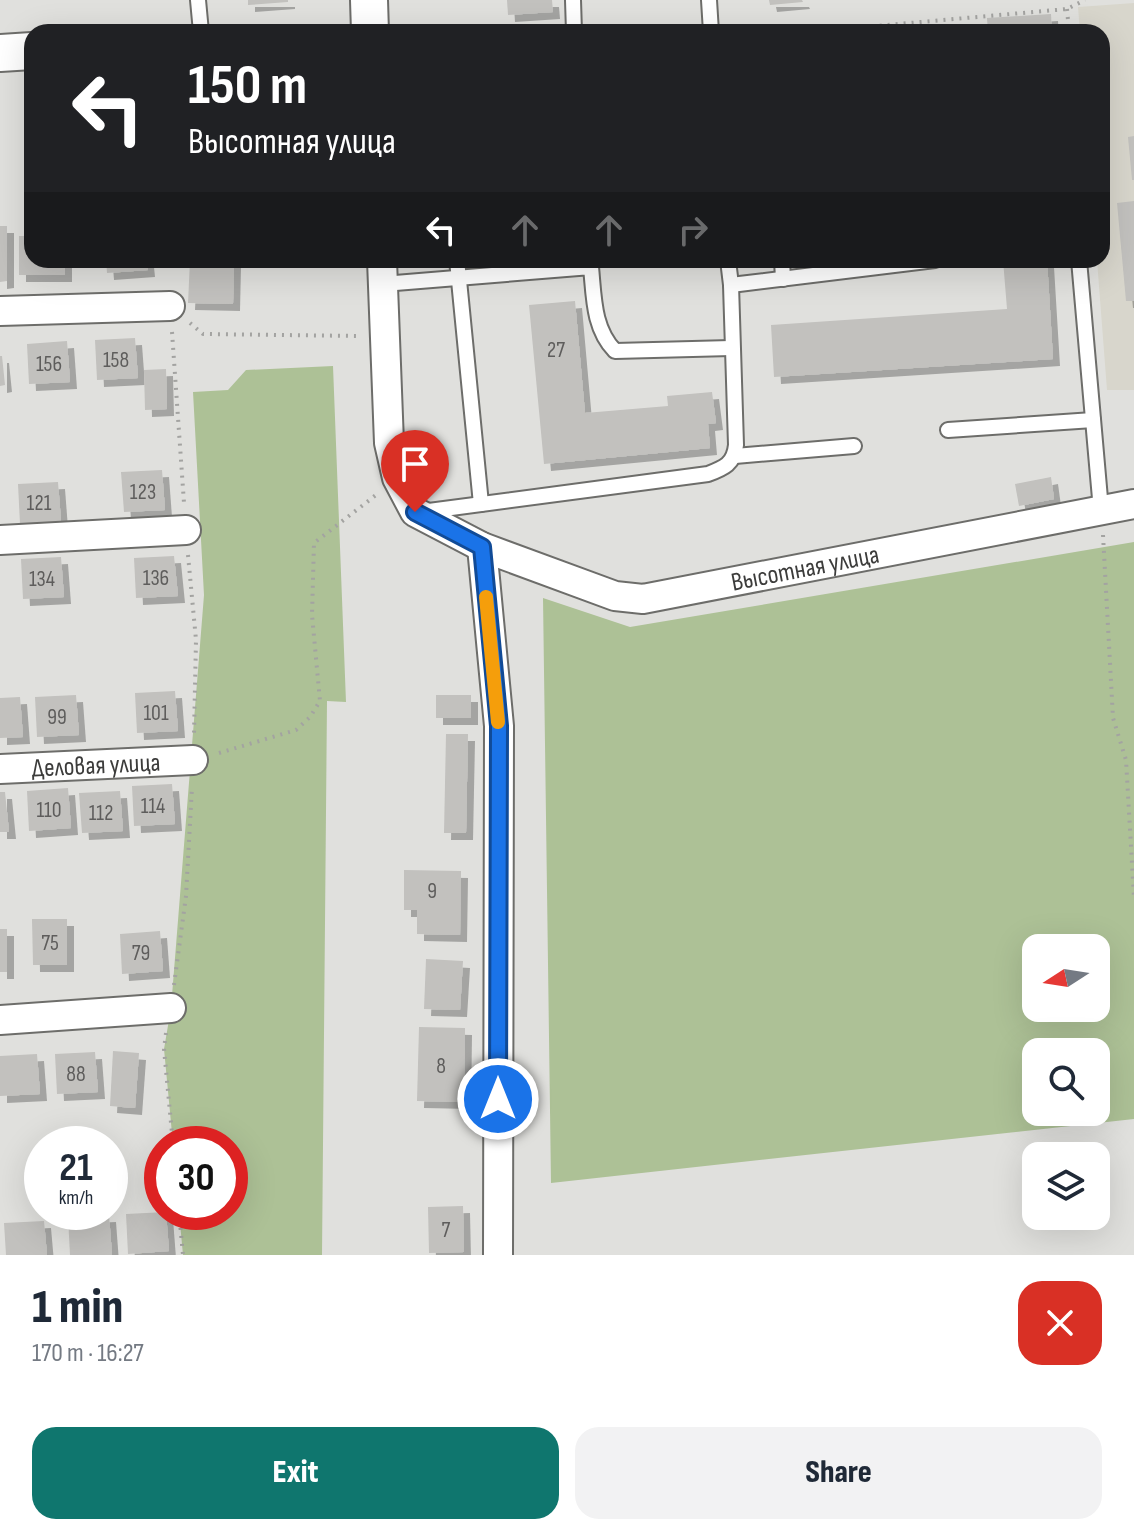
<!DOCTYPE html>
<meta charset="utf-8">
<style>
:root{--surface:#fff;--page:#f2f2f3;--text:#1f2937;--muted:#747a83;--accent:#0f766e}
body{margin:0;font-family:"Sofia Sans Condensed",sans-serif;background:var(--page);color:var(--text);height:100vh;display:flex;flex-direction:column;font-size:30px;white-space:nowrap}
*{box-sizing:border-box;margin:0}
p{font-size:26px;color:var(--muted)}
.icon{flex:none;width:44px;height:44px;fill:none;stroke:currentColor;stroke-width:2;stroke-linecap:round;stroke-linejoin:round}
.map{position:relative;height:1255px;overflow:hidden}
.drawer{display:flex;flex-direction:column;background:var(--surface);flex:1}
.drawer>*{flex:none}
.top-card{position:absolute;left:24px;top:24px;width:1086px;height:244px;border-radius:24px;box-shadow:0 8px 32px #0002;background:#202124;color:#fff;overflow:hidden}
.needle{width:52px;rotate:258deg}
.fabs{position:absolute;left:1022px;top:934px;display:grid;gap:16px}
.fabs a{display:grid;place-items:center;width:88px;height:88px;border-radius:16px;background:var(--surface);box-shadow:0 8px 32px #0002;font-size:40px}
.speed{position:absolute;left:24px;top:1126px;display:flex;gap:16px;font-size:40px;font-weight:700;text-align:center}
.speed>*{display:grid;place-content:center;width:104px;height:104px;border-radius:50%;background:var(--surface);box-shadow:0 8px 32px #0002;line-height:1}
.speed small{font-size:20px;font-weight:400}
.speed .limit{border:12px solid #d22;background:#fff;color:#111}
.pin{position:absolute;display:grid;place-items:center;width:68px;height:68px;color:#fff;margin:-82px -34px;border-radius:50% 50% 50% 0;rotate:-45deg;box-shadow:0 0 8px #0007}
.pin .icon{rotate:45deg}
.me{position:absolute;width:88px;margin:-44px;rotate:0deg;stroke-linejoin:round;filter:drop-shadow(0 0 6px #0008)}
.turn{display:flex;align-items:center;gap:28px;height:168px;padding:0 32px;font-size:36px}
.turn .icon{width:104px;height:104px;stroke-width:2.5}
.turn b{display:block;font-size:56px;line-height:68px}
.lanes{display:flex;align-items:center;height:76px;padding:0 32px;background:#0003;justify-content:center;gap:40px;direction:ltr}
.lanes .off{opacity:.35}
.round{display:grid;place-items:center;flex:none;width:84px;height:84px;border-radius:24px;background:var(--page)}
.summary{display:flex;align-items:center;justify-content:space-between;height:136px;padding:0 32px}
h1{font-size:48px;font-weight:800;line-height:60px}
.action{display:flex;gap:16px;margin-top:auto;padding:16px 32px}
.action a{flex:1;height:92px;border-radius:24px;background:var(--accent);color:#fff;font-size:32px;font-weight:800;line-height:92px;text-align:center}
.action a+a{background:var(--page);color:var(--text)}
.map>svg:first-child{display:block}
</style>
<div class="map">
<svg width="1134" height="1255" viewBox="0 0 1134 1255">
<defs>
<filter id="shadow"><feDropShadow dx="7" dy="7" stdDeviation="0" flood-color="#0004"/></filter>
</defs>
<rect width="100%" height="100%" fill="#e0e0dd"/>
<path fill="#d8d6cc" d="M1134 3V390H1107L1097 260H1102V32H1080L1078 7Z"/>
<g fill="#adc196" fill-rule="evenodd">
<path d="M333 366 346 702 327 701 322 1255H183L179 1212H230V1144H173L164 1049 171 1008 204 595 193 392 228 390 246 370Z"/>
<path d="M1134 542V1119L551 1183 543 598 630 627ZM1036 948H1096V1008H1036ZM1036 1052H1096V1112H1036Z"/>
</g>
<g fill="#c2c1be" filter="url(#shadow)">
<path d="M248 0H288V2L248 5Z"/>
<path d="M507 0H552L553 12 508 15Z"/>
<path d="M769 0H802L803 2 770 5Z"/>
<path d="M1051 14 1052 32H988L987 18Z"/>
<path d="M1134 136V180H1132L1128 137Z"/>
<path d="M1134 201V301H1126L1117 203Z"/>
<path d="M0 226H7V281L0 282Z"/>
<path d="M19 236H32V260H65V275H19Z"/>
<path d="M106 260H147L148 270 107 273Z"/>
<path d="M190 260H234L233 304 188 303Z"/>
<path d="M1003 260H1047L1053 359 774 377 771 325 1007 309Z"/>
<path d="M575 301 585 413 668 406 667 396 712 392 716 423 708 424 710 448 544 464 529 305Z"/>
<path d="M135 338 138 378 97 380 95 340Z"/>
<path d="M67 341 70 382 29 384 27 344Z"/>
<path d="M0 356H2L5 385 0 386Z"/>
<path d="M166 369 167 409 145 410 144 370Z"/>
<path d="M162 470 165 510 124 512 121 472Z"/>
<path d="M1051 477 1054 499 1019 506 1015 484Z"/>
<path d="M58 482 61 521 20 524 18 484Z"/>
<path d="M174 556 178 596 136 598 134 558Z"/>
<path d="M61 557 64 597 23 599 21 559Z"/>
<path d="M175 691 178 731 137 733 135 693Z"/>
<path d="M76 695 79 735 37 737 35 697Z"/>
<rect x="436" y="695" width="35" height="23"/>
<path d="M20 697 23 737 0 738V698Z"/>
<path d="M446 734H468L466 833H444Z"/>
<path d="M172 784 175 824 134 826 132 786Z"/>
<path d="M68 788 71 828 29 831 27 791Z"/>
<path d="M120 791 123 831 82 833 79 793Z"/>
<path d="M0 792H5L9 832H0Z"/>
<path d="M404 870 461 871 460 935 417 934V910H404Z"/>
<path d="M32 919H67V965H33Z"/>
<rect x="0" y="929" width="7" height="43"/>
<path d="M160 931 163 971 122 974 120 934Z"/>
<path d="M426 959 463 961 460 1010 424 1009Z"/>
<path d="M419 1027 465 1028 464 1102 417 1101Z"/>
<path d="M113 1051 139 1053 135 1108 110 1106Z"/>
<path d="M95 1052 98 1092 57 1094 55 1054Z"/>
<path d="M37 1054 40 1094 0 1096V1056Z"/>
<path d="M463 1206 464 1252 429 1253 428 1207Z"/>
<path d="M166 1212 169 1251 128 1254 126 1214Z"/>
<path d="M109 1215 112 1255H70L68 1217Z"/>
<path d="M44 1221 47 1255H6L4 1223Z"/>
</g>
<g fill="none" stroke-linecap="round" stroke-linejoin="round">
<defs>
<g id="service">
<path d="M198 0 201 32"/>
<path d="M573 0 574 32"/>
<path d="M709 0 711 32"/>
<path d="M457 260 481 504"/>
<path d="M728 260 731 285"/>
<path d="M782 260 783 279"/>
<path d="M1079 260 1101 510"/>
<path d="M383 284 591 267C594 297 593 328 615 351L731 348"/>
<path d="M948 430 1093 420"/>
<path d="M735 456 854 446"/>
<path d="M421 512 708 474C724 468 734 464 736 445L731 285 935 260"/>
</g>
<g id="minor">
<path id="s1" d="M382 260 389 443 397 478 415 512 482 547 615 596 643 599 1134 504"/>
<path d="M0 311 170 306"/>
<path d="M0 540 186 530"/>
<path d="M482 547 499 726 498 1255"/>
<path id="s2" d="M0 769 193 760"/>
<path d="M0 1020 171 1008"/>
</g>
<g id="tertiary">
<path d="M369 0 370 32"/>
<path d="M0 53 32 51"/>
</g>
</defs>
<use href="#service" stroke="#6d6d6a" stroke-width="18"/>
<use href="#minor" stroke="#6d6d6a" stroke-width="32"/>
<use href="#tertiary" stroke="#6d6d6a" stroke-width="40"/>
<g stroke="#a3a3a1" stroke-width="4" stroke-dasharray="2 6" stroke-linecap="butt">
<path d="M1067 9 1069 32"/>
<path d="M808 32 1067 9 1085 0"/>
<path d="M190 323 203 334 361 336"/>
<path d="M172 332 184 503"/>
<path d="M1103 535 1113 718 1126 760 1134 898"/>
<path d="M188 555 196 640 194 734"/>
<path d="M219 753 296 730 310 717 320 701 312 615 314 543 376 495"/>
<path d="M174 985 186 896 192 787"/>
<path d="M166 1033 164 1049 173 1144"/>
<path d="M179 1212 183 1255"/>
</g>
<use href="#service" stroke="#fff" stroke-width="14"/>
<use href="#minor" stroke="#fff" stroke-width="28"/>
<use href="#tertiary" stroke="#fff" stroke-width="36"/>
</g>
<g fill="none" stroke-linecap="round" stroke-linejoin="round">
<defs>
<path id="route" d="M415 512 482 547 499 726 498 1099"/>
</defs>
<use href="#route" stroke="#114b97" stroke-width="20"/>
<use href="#route" stroke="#1a73e8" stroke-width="14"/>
<path stroke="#f59e0b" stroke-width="14" d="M486 597 498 722"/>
</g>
<g text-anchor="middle" stroke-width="8" stroke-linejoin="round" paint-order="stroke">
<g font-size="22" fill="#5e5d5c">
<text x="556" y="357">27</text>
<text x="116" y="367">158</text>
<text x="49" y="371">156</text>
<text x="143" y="499">123</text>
<text x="39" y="510">121</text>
<text x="156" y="585">136</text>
<text x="42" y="586">134</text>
<text x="156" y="720">101</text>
<text x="57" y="724">99</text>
<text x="153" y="813">114</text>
<text x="49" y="817">110</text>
<text x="101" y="820">112</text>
<text x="432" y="898">9</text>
<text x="50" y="950">75</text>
<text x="141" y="960">79</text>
<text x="441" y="1073">8</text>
<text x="76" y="1081">88</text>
<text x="446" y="1237">7</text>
</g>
<g font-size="26" fill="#3c3c3b" stroke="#fff">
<text dy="9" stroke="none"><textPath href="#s1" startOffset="668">Высотная улица</textPath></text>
<text dy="9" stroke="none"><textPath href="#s2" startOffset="96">Деловая улица</textPath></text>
</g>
</g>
</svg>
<div class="fabs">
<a><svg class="needle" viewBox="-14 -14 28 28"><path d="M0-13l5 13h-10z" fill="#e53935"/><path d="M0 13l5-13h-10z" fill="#747a83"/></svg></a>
<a><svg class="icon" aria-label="search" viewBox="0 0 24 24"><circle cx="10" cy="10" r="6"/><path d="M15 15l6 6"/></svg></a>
<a><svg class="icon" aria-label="layers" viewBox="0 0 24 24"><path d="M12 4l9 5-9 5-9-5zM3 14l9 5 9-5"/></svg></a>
</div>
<div class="speed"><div>21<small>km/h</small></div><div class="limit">30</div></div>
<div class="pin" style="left:415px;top:512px;background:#d93025"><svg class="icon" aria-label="arrive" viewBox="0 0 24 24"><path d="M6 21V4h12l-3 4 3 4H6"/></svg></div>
<svg class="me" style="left:498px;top:1099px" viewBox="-20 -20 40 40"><circle r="17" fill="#1a73e8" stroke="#fff" stroke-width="3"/><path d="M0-11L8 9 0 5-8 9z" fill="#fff"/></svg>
<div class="top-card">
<div class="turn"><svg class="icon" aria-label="left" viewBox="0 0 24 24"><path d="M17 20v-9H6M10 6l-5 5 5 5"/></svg><div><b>150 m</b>Высотная улица</div></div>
<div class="lanes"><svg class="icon" aria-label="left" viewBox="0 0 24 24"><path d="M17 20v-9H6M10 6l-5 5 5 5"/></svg><svg class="icon off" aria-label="ahead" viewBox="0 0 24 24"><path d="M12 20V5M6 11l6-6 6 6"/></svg><svg class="icon off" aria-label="ahead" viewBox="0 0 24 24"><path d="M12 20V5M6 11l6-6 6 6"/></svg><svg class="icon off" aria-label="right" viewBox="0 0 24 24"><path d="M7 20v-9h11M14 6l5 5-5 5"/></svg></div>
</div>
</div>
<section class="drawer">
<div class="summary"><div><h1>1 min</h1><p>170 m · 16:27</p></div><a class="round" style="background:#d93025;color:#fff"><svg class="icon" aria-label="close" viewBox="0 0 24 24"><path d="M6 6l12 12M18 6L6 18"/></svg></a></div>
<div class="action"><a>Exit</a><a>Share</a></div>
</section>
